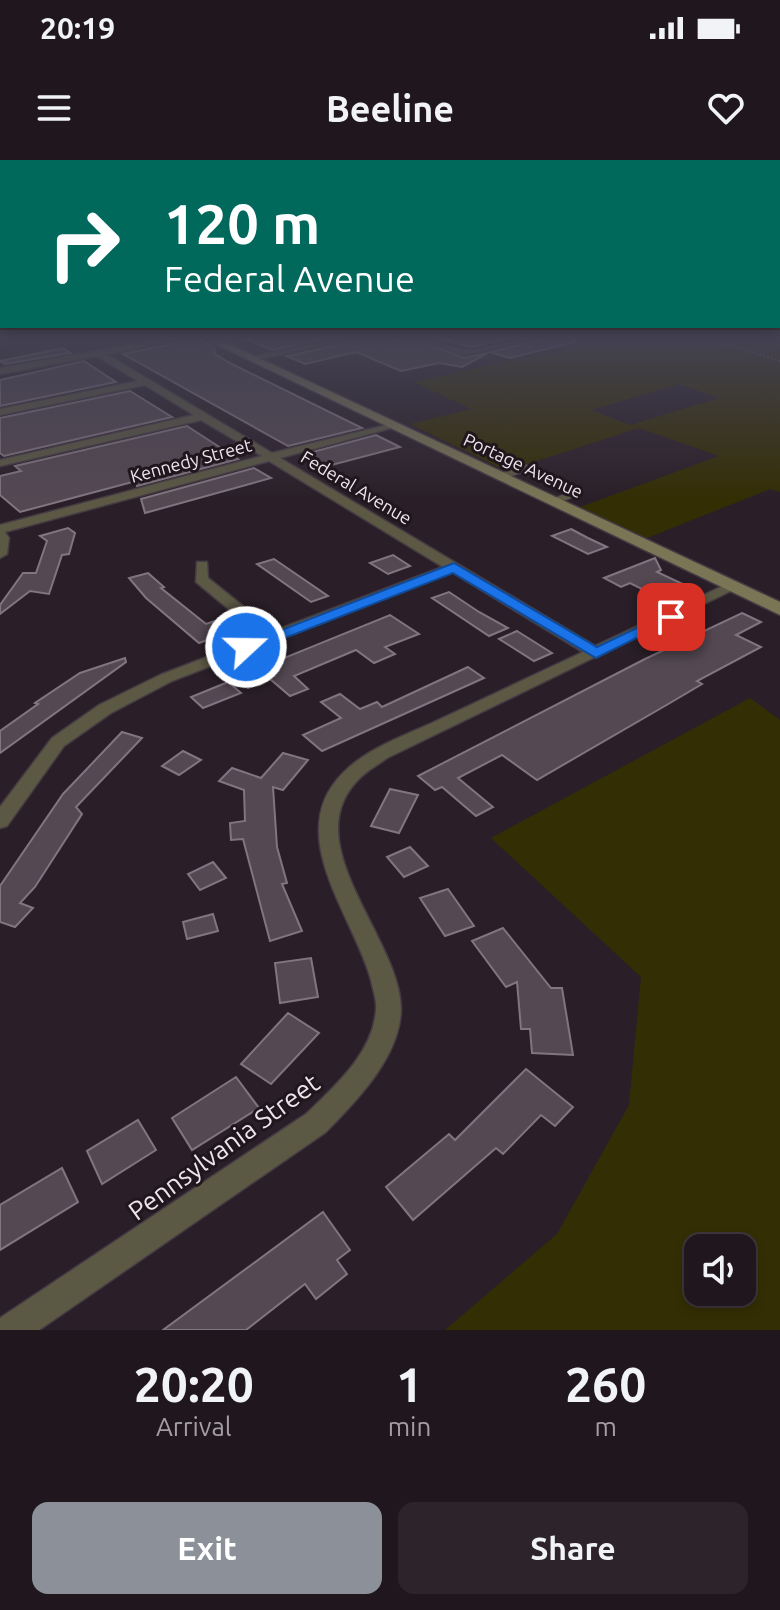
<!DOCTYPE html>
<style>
:root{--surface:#20171e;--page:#2d242b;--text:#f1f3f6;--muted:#a29fa4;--line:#3d363c;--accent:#8c9099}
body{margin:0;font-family:Ubuntu,sans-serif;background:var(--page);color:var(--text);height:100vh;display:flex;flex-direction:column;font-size:30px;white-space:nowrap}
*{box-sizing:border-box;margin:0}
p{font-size:26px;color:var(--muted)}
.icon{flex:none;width:44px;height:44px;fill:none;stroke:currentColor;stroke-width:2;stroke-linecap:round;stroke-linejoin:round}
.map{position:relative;height:1170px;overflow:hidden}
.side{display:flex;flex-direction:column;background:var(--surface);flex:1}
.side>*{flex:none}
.banner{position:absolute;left:0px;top:0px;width:780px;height:168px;box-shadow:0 4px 12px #0003,0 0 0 2px var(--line);background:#00695c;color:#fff;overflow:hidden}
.buttons{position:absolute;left:684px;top:1074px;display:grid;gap:16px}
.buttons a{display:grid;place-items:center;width:72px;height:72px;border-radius:16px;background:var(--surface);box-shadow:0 4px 12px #0003,0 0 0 2px var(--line);font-size:40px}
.pin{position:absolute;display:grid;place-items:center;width:68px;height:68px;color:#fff;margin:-34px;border-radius:16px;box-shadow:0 4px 12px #0006}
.me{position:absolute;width:88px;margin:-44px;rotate:69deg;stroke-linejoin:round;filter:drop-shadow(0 0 6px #0008)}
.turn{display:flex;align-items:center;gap:28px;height:168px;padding:0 32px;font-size:36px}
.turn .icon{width:104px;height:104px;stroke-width:2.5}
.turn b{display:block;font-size:56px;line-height:68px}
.eta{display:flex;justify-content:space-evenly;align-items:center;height:136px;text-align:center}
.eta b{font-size:48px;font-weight:600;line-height:56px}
.button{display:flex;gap:16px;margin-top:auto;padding:16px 32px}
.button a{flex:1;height:92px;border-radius:16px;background:var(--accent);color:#fff;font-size:32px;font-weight:600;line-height:92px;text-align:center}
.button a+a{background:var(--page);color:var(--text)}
.status{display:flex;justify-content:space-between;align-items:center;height:56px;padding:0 40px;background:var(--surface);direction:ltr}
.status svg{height:22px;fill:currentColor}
header{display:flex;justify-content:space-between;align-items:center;height:104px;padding:0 32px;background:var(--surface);font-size:36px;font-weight:600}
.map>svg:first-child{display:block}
</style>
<div class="status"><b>20:19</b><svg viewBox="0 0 49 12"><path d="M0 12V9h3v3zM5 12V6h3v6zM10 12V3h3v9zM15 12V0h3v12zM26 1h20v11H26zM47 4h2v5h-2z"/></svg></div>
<header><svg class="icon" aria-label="menu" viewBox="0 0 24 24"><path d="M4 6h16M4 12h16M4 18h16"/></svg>Beeline<svg class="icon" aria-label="heart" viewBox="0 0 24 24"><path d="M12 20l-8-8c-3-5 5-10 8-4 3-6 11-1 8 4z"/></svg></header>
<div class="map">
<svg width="780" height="1170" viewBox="0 0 780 1170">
<rect width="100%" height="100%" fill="#2a1f28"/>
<g fill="#342e04" fill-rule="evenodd">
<path d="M617 177H780V332L770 329 647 378 580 347 719 296 639 268 506 311 410 264 471 249 413 222ZM679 224 719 238 630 265 591 250Z"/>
<path d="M750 538 780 560V1170H445L557 1074 629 945 641 817 491 678ZM742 1088V1132H698V1088Z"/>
</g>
<g fill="#544852" stroke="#827580" stroke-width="2">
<path d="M194 177 214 187 215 194 228 202 362 268 288 286 123 194 192 180Z"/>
<path d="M241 177H333L272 190Z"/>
<path d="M363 177H377L378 183 411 177 464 198 488 193 462 207 439 203 401 211 356 192 305 204 287 196 361 180Z"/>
<path d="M433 177H517L471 187Z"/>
<path d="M542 177H575V182L510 198 490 192 540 180Z"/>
<path d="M63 188 70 193 5 204 0 201Z"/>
<path d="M84 201 116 222 0 246V220Z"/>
<path d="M130 231 172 257 4 296 0 293V258Z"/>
<path d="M187 266 238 299 137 326 136 321 20 352 0 335V316L21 311 15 306Z"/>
<path d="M376 275 400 287 328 306 305 294Z"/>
<path d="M254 308 271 318 145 353 141 339Z"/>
<path d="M68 368 75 373 69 394 62 395 49 434 30 431 0 454V445L23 413H36L47 381 40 376Z"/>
<path d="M571 369 588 378 607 387 588 394 552 376Z"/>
<path d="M393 395 410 406 388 414 370 403Z"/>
<path d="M655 398 661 410 657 412 689 427 662 439 630 423 621 427 604 418Z"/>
<path d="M274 399 328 436 311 442 257 404Z"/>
<path d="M148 413 164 427 161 428 206 464 224 458 238 469 199 483 146 438 129 418Z"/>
<path d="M449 432 479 452 508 468 489 476 432 438Z"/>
<path d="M742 453 761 462 736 475 761 487 697 521 702 524 670 543 537 620 502 595 458 618 493 647 476 656 442 627 435 630 418 616 645 499Z"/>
<path d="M390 455 419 474 385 487 395 494 374 503 356 490 294 516 308 529 290 536 270 519 248 528 235 518Z"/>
<path d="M517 471 552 493 534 501 499 479Z"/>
<path d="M125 498 126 502 0 593V571L38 544 35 543 80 513Z"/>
<path d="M468 507 484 518 322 591 303 575 341 558 321 542 340 534 360 549 377 542 382 547Z"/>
<path d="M228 522 241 533 203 548 191 537Z"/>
<path d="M122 572 142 578 76 647 82 654 35 727 20 743 33 748 15 767 0 762V726L63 634Z"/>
<path d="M183 591 201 600 179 615 162 606Z"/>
<path d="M283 593 308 600 283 630 273 627 277 687 287 723 282 724 302 771 270 781 243 679 231 680 230 663 245 661 244 630 219 621 232 608 261 618Z"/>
<path d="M390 629 418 635 399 673 371 666Z"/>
<path d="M410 687 428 706 404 717 387 697Z"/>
<path d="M213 702 226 718 200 730 188 714Z"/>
<path d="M448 729 474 766 445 776 420 738Z"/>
<path d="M213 754 218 771 187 779 183 762Z"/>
<path d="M503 768 551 828H562L573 895 532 893 530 869H521L517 822 506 827 472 781Z"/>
<path d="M311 798 318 837 280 843 275 803Z"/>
<path d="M288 853 319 873 271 924 241 904Z"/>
<path d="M526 909 573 947 555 966 541 955 503 994 496 988 413 1060 386 1027 449 974 455 980Z"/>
<path d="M236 917 259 948 192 990 172 958Z"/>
<path d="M138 960 156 990 102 1024 87 991Z"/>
<path d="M62 1008 78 1042 0 1090V1045Z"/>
<path d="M323 1052 350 1090 337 1100 347 1114 316 1139 305 1124 246 1170H163Z"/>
</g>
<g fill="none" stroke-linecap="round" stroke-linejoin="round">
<defs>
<path id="lane" d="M499 317 526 308 580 331 553 342"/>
<g id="street">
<path d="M176 177H191L106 194 272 293 395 263V267L280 298 595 486 727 424H737L739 427 387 598C378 605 366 611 358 620 295 684 401 779 401 849 400 897 357 940 326 972L39 1170H0V1158L306 954C335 926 373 893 376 850 377 840 373 830 371 820 354 756 281 673 344 612 368 588 404 576 434 562 484 539 533 515 583 492L452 412 172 521 111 553 64 586 7 666 0 668V647L52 578 99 545 160 515 261 476 196 422 197 402H207L208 418 274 471 443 407 269 301 5 372 9 378 7 394 0 398V365L262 296 201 260 0 306V300L194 255 145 225 0 255V249L138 221 97 196 0 214V208Z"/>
<path d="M346 177H360L250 201 246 198Z"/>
<path d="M414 177C432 176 446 187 463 190 485 193 515 176 539 177L465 195Z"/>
</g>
<path id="secondary" d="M201 177H214L780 442V455Z"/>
</defs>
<use href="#lane" stroke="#453b43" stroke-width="8"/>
<use href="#street" stroke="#453b43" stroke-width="3"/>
<use href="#secondary" stroke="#453b43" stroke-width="3"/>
<path stroke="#695f67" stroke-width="2" stroke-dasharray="2 2" stroke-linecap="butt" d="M702 177 780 201"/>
<use href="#lane" stroke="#5b5844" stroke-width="6"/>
<use href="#street" fill="#5b5844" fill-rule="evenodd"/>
<use href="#secondary" fill="#7a7555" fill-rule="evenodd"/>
</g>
<linearGradient id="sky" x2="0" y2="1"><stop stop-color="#171116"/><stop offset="0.52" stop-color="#444253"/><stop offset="1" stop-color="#444253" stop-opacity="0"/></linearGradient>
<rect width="780" height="340" fill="url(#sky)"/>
<path fill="#1a73e8" stroke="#114b97" stroke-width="2" d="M454 403 597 487 666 454 671 452 679 457 596 498 453 413 251 491 246 492 238 487Z"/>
<g text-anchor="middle" stroke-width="6" stroke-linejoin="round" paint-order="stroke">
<g font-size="18" fill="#ede5eb" stroke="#20161e">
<text transform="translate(191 301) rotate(-15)" y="6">Kennedy Street</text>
<text transform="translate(523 306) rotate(25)" y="6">Portage Avenue</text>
<text transform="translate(356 328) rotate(31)" y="6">Federal Avenue</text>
</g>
<g font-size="26" fill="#ede5eb" stroke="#20161e">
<text transform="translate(224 987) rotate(-36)" y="9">Pennsylvania Street</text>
</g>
</g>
</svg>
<div class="buttons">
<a><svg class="icon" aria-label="sound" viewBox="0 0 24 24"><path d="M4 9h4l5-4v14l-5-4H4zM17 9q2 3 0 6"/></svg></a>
</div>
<div class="pin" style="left:671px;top:457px;background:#d93025"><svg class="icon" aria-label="arrive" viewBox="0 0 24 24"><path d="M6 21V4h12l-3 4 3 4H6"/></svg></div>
<svg class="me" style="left:246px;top:487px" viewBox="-20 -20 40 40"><circle r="17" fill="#1a73e8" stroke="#fff" stroke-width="3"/><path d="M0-11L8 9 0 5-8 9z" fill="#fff"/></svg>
<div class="banner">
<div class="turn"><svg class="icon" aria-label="right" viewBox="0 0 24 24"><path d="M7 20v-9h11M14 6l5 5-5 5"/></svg><div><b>120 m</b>Federal Avenue</div></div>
</div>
</div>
<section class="side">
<div class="eta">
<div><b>20:20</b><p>Arrival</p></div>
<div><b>1</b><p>min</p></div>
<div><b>260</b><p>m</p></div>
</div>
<div class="button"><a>Exit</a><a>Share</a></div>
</section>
